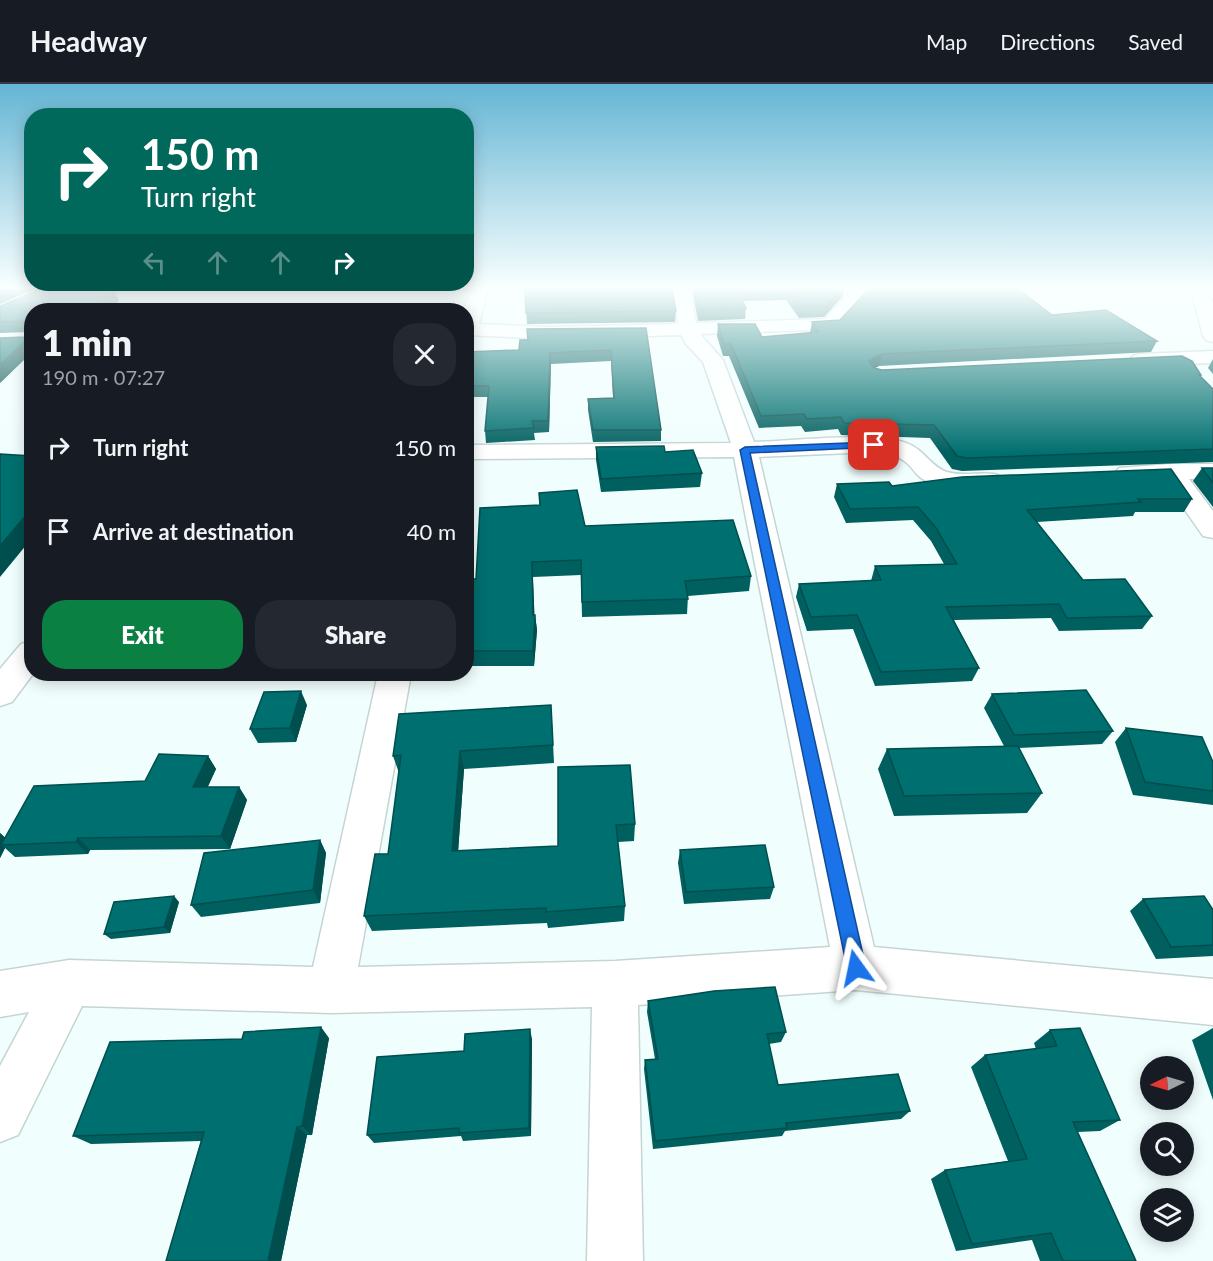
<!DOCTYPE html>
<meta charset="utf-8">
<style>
:root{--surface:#171b24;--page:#242831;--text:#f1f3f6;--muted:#9ea1a6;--line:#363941;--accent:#0b8043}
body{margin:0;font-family:Lato,sans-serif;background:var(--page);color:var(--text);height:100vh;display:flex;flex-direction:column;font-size:22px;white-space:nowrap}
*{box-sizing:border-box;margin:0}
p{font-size:20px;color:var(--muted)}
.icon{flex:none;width:33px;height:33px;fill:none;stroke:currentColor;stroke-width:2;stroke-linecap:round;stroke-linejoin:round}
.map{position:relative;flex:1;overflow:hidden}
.panel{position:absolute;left:24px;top:219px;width:450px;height:378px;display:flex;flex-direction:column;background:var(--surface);border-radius:24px;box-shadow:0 3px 15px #0003}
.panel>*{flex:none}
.guide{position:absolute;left:24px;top:24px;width:450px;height:183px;border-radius:24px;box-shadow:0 3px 15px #0003;background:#00695c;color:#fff;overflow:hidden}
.needle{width:39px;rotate:265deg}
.fabs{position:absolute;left:1140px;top:972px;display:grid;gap:12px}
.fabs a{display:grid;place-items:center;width:54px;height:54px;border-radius:50%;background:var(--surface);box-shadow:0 3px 15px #0003;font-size:30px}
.pin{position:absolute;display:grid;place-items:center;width:51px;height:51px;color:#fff;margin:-26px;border-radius:12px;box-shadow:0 3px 9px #0006}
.me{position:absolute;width:66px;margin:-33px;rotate:348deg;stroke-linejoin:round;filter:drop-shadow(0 0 4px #0008)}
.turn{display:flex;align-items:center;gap:21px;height:126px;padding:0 18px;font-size:27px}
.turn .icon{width:78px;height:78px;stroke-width:2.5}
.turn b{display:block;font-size:42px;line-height:51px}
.lanes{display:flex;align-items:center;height:57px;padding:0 18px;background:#0003;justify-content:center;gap:30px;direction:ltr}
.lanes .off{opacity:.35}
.round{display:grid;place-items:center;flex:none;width:63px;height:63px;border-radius:24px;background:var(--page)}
.head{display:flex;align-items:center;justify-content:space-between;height:102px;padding:0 18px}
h1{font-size:36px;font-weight:800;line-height:45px}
.action{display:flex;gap:12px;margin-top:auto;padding:12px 18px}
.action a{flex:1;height:69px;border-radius:24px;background:var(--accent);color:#fff;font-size:24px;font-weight:800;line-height:69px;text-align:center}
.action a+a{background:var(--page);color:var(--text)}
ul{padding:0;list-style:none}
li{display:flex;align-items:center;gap:18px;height:84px;padding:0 18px}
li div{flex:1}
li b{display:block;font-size:22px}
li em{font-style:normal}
header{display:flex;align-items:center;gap:36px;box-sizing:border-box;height:84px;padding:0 30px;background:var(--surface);border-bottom:2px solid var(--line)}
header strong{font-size:28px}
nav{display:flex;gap:33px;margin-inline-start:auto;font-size:21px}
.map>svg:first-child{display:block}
</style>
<header>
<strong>Headway</strong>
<nav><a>Map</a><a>Directions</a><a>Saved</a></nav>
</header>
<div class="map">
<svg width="1213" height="1177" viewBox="0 0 1213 1177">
<rect width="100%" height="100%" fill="#f1fefe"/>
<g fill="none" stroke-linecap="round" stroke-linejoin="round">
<defs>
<g id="street">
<path d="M470 205H488L479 240 550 243 678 240 672 205H690L696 239 825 235 853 205H868L870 207 867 211 837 245 700 250 723 276 754 358C791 357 875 347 906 359 924 365 931 383 947 388 964 393 982 387 998 391L1002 396 998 401C974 407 942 407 921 394 916 390 913 385 908 380 899 371 886 370 874 368L759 373 874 863 1213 895V941L856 906 638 921 643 1177H587L592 923 331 929 82 922 18 1051 0 1058V982L29 928 0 933V887L69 876 313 883 378 590H411L358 883 615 877 830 863 734 373 466 375V361L731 359 703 278 686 260 681 251 550 255 466 251V226H464Z"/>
<path d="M1187 205H1205L1213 219V258L1206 256 1203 252 1194 216Z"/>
<path d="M1213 267V279L1140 282 1133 280 1130 276 1133 272 1140 270Z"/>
<path d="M1170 380H1213V394L1189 395 1213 427V454L1203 452 1164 396 1128 397 1119 394 1115 389 1119 384Z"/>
<path d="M32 557V590H33L12 618 0 622V585L21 560Z"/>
</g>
</defs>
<use href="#street" stroke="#c4d5d4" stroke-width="3"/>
<use href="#street" fill="#fff" fill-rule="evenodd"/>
</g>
<g fill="#005f5f">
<path d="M525 205 676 227 675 238 527 240Z"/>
<path d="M692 205H844L843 212 824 233 799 234 786 216 742 217 746 224 745 235 698 237Z"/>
<path d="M119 217 32 226V268L0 299 26 253 28 251V248L0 249V222Z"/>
<path d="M1052 231 1157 257 1151 268 879 282 875 284 882 286 1201 291 1200 292 1213 305V378L962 387 952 385 930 354 841 351 838 345 805 348 801 342 759 344 729 272H723L717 252 718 240 762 253 810 249 812 238 840 236Z"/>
<path d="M646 244 661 346V357L593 358 588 326V315L613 314 611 277 551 280 549 348 534 349 535 356 486 359 485 347 488 313H466V268L519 266 528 256Z"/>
<path d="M1213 275V290L1208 284Z"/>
<path d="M596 363 665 368 702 389 700 403 601 408 596 376Z"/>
<path d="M1202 384H1213V423L1193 397Z"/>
<path d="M837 400 892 402 1192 415 1184 428H1135L1133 432 1037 438 1083 496 1152 532 1142 545 1059 547 1051 534 954 536 979 584 972 597 875 602 853 545 807 547 796 513 799 500 871 497 875 482 944 480 931 457 913 436 846 439 834 413Z"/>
<path d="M539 409 585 442 751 492 749 507 688 512 687 530 582 533 581 491 533 493 534 531H535L537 546 534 582H466V505L540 421Z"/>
<path d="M992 610 1113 647 1102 660 1019 664 1042 709 1027 729 894 732 878 685 887 665 1004 662 984 624Z"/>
<path d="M307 621 296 658 258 659 250 645Z"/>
<path d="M552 639 554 679 464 685 458 767 558 762V683L635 740 634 757 618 758 625 822 624 837 548 844 547 839 372 847 364 832 388 770 399 689 393 672Z"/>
<path d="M1126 644 1213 678V721L1133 711 1115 658Z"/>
<path d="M208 672 216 685 207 703H239L247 716 230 765 90 766 88 770 15 773 5 764 0 774V749L5 754Z"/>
<path d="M320 756 326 769 320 819 201 833 191 821Z"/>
<path d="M680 766 774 803 770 815 684 820 678 779Z"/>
<path d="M1143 815 1213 826V872L1156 875 1130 827Z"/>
<path d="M179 818 170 849 111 855 104 850Z"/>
<path d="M648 917 786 948 781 958 769 960 778 1001 910 1027 901 1035 785 1047 782 1052 653 1065 644 985 645 976 655 975 647 928Z"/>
<path d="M1213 944V1016L1192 956Z"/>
<path d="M1050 946 1120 1036 1100 1047 1077 1048 1136 1177H1040L1032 1156 956 1167 931 1095 945 1086 1008 1077 971 983 985 971 1036 965 1034 959Z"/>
<path d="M329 954 312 1051H307L281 1177H166L201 1057 91 1060 73 1052 242 955Z"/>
<path d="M532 955 531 1052 463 1057 461 1052 374 1059 367 1051 464 967Z"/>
</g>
<g fill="#004e4e">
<path d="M4 205H34L0 220V206Z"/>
<path d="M842 205H844L843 212 824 233 826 222Z"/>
<path d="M115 206 119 217 110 226H94Z"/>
<path d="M32 250V268L0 299V281Z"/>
<path d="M550 269 551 280 549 348 548 337Z"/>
<path d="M882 270 879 282 866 288 869 277Z"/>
<path d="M32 424V454L0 493V462Z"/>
<path d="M532 478 535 540V531L537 546 534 582 533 567V531Z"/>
<path d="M301 607 307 621 296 658 290 644Z"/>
<path d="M460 667 464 685 457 783 452 767Z"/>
<path d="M208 672 216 685 202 716 193 703Z"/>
<path d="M239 703 247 716 230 765 221 752Z"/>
<path d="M0 749 9 757 1 761 5 764 0 774Z"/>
<path d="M78 754 90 766 88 770 76 758Z"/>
<path d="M320 756 326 769 320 819 313 806Z"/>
<path d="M174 812 179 818 170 849 164 843Z"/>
<path d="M321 943 329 954 312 1051 302 1042Z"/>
<path d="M530 945 532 955 531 1052 529 1044Z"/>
<path d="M297 1043 307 1051 281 1177H268Z"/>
</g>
<g fill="#006f6f" stroke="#004e4e" stroke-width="1.5">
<path d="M41 205H98L115 206 94 226H32V250L0 281V254L26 253 28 251V239L26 237 0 238V222Z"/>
<path d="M525 205H672L676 227 526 229Z"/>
<path d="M695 205H842L826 222H801L788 205 737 206 746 224 699 226Z"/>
<path d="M869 205H1018L1052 231 1106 226 1157 257 882 270 869 277 874 284 882 286 1182 272 1192 277 1201 291H1199L1213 305V365L967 374 957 372 934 341 844 339 841 333 807 335 804 330 761 332 731 260H724L718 240H755L762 253 819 248 812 238 840 236Z"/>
<path d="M646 244 661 346H593L588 315 614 314 611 266 550 269 548 337H532L534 344 485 347 489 302H466V268L519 266 520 256H528L527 245Z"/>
<path d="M664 362 665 368 693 366 702 389 601 395 596 363Z"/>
<path d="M0 370 32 372V424L0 462Z"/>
<path d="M1202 384H1213V399Z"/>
<path d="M1171 385 1192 415H1138L1141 418 1027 426 1083 496 1125 495 1152 532 1067 534 1059 520 946 523 979 584 881 588 857 531 811 533 799 500 881 496 875 482 957 480 936 444 918 423 850 425 837 400 889 398 892 402 962 393Z"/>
<path d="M577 406 585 442 733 436 751 492 685 497 688 515 582 518 581 476 532 478 533 531H535L533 567H466V505L468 495H476L480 424 540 421 539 409Z"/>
<path d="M1086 606 1113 647 1014 651 992 610Z"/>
<path d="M301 607 290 644 250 645 264 608Z"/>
<path d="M551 621 553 661 460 667 452 767 558 762V683L630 681 635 740 616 741 625 822 546 828V824L364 832 375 770H388L401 671 393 672 399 630Z"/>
<path d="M1126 644 1202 653 1213 678V707L1145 698Z"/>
<path d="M1018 662 1042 709 904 712 887 665Z"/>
<path d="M159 670 208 672 193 703H239L221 752 78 754 76 758 1 761 34 702 145 697Z"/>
<path d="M320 756 313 806 191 821 204 769Z"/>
<path d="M765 761 774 803 686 808 680 766Z"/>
<path d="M174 812 164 843 104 850 114 818Z"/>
<path d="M1204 812 1213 826V861L1171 863 1143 815Z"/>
<path d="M775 903 786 948 767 950 778 1001 898 990 910 1027 786 1039 787 1044 655 1057 645 976 658 975 648 917 714 907Z"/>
<path d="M321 943 302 1042 297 1043 268 1177H166L204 1048 73 1052 110 958 242 955 244 948Z"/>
<path d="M1080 944 1120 1036 1073 1038 1136 1177H1063L1051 1149 972 1160 945 1086 1027 1075 985 971 1057 962 1050 946Z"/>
<path d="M530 945 529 1044 459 1049V1044L367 1051 377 973 464 967 465 950Z"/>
</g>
<linearGradient id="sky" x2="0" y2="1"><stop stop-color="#64b5d4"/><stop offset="0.55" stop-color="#f9ffff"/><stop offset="1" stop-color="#f9ffff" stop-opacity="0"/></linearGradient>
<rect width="1213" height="370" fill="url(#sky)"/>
<path fill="#1a73e8" stroke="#114b97" stroke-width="1.5" d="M874 358 878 359V363L750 369 866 884 863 890 856 893 850 890 847 884 740 366 745 363Z"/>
</svg>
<div class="fabs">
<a><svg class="needle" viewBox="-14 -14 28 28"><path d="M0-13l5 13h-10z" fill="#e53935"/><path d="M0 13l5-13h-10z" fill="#9ea1a6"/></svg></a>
<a><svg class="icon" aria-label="search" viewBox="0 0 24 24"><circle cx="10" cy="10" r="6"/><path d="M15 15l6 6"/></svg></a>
<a><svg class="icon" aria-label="layers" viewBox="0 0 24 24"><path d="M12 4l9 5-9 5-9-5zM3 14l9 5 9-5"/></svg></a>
</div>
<div class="pin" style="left:874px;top:361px;background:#d93025"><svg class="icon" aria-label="arrive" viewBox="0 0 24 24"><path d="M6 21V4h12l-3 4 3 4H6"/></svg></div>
<svg class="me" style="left:856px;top:884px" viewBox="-20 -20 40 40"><path d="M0-17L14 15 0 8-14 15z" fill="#1a73e8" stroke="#fff" stroke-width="4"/></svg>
<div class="guide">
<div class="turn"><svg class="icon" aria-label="right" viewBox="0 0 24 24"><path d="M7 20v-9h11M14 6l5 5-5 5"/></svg><div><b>150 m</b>Turn right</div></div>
<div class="lanes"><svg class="icon off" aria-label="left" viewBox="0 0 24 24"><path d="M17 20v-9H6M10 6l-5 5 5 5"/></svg><svg class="icon off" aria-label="ahead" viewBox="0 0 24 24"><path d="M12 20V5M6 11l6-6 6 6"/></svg><svg class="icon off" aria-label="ahead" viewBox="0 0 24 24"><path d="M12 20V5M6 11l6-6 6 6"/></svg><svg class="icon" aria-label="right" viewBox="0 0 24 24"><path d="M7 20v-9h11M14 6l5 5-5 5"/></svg></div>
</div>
<section class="panel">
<div class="head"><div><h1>1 min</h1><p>190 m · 07:27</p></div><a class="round"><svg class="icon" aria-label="close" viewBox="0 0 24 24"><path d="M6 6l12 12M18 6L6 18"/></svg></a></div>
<ul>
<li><svg class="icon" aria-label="right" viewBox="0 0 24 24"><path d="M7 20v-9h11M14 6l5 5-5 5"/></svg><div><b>Turn right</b></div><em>150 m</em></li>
<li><svg class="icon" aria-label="arrive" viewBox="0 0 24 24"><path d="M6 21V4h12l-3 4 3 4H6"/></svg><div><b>Arrive at destination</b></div><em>40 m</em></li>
</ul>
<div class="action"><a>Exit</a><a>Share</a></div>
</section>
</div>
